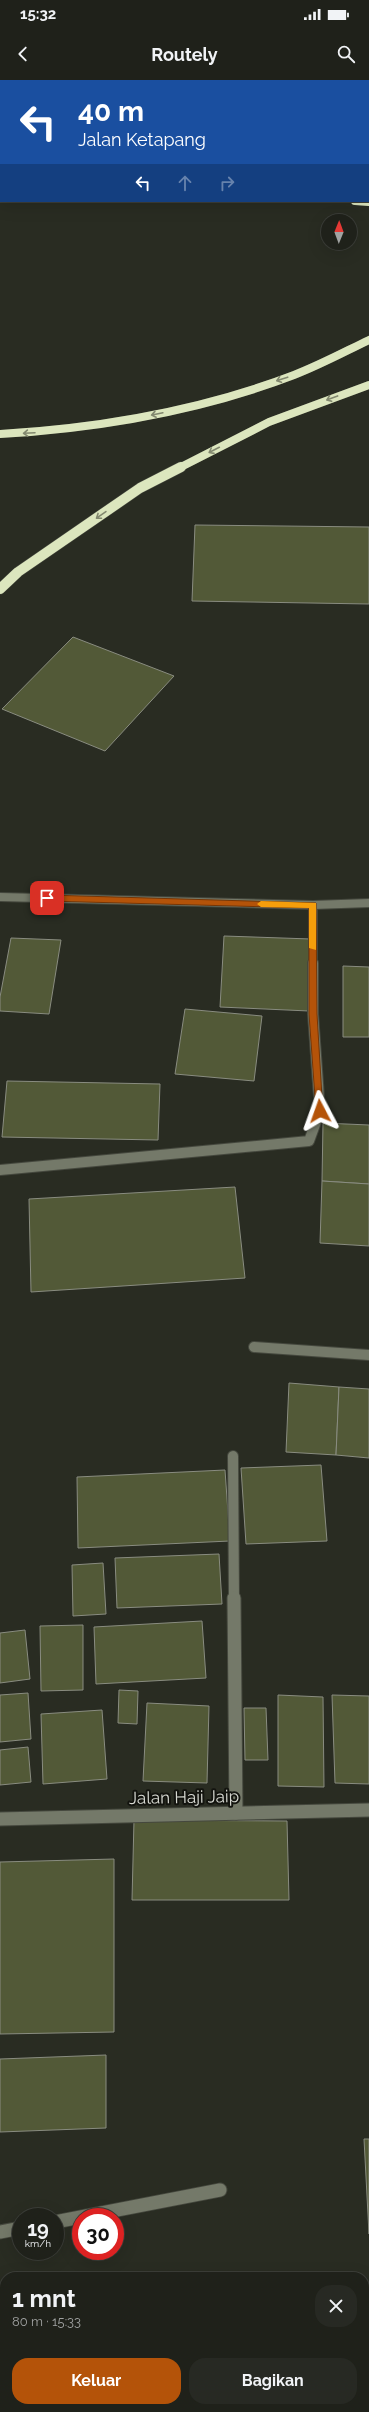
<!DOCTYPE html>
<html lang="id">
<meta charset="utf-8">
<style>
:root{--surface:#1f211a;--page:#272923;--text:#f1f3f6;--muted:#a1a3a2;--line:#3c3e39;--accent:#b45309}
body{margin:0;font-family:Raleway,sans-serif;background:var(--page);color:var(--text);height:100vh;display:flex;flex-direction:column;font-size:15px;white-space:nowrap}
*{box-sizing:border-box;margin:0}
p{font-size:13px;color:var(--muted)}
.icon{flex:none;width:22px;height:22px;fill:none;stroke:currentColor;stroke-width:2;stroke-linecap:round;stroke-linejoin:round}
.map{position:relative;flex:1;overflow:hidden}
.drawer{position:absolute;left:0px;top:2192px;width:369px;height:140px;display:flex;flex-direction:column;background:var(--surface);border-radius:16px 16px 0 0;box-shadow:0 4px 16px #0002,0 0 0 1px var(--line)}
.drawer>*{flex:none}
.banner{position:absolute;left:0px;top:0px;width:369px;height:122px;box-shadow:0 4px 16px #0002,0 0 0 1px var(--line);background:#1a4fa0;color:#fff;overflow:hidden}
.needle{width:26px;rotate:1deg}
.fabs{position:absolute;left:321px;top:134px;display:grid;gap:8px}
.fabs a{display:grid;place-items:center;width:36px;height:36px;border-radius:50%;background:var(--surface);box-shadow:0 4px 16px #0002,0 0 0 1px var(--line);font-size:20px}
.speed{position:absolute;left:12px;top:2128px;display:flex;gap:8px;font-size:20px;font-weight:700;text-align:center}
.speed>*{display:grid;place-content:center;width:52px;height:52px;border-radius:50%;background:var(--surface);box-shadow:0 4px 16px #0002,0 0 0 1px var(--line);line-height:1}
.speed small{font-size:10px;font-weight:400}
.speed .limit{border:6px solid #d22;background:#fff;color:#111}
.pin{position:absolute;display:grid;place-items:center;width:34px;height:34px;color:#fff;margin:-17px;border-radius:8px;box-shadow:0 2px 6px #0006}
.me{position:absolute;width:44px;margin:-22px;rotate:356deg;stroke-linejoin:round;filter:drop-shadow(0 0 3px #0008)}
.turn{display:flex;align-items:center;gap:14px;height:84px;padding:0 12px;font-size:18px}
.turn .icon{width:52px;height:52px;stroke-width:2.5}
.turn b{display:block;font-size:28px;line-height:34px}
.lanes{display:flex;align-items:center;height:38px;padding:0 12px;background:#0003;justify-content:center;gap:20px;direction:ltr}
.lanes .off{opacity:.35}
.round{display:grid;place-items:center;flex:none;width:42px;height:42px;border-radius:16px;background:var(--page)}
.overview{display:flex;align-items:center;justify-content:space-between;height:68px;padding:0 12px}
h1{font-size:24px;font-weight:700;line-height:30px}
.cta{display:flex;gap:8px;margin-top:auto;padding:8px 12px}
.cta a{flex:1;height:46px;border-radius:16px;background:var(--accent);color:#fff;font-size:16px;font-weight:700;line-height:46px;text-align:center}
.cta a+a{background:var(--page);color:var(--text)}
.status{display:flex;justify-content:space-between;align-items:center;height:28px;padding:0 20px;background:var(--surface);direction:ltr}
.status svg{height:11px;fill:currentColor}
header{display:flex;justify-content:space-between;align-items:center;height:52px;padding:0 12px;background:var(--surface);font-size:18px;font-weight:700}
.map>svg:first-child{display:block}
</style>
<div class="status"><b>15:32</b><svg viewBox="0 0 49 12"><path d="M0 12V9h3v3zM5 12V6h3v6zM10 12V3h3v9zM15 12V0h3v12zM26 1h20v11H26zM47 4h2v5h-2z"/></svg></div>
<header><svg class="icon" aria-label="back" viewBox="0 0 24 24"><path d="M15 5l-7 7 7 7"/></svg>Routely<svg class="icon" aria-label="search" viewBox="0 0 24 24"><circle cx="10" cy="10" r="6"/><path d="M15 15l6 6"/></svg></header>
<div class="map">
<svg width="369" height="2332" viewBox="0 0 369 2332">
<rect width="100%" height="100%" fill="#292c22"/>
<g fill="#525937" stroke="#898c80">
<path d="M195 445 369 447V524L192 521Z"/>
<path d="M73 557 174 596 105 671 2 629Z"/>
<path d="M224 856 311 859 309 931 220 927Z"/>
<path d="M11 858 61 860 49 934 0 931V917Z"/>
<path d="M343 886 369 887V957H343Z"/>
<path d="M185 929 262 936 254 1001 175 994Z"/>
<path d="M7 1001 160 1004 158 1060 2 1057Z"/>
<path d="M323 1043 369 1045V1104L322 1101Z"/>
<path d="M322 1101 369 1104V1166L320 1163Z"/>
<path d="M235 1107 245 1198 31 1212 29 1119Z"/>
<path d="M289 1303 339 1307 336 1375 286 1372Z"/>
<path d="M339 1307 369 1309V1378L336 1375Z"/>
<path d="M321 1385 327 1461 246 1464 241 1388Z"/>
<path d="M225 1390 230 1461 78 1468 77 1397Z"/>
<path d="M219 1474 222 1524 117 1528 115 1478Z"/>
<path d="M103 1483 106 1534 73 1536 72 1485Z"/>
<path d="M202 1541 206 1598 96 1604 94 1547Z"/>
<path d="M83 1545V1610L41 1611 40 1546Z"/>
<path d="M25 1550 30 1599 0 1603V1553Z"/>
<path d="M119 1610 138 1611 137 1644 118 1643Z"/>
<path d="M28 1613 31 1659 0 1662V1615Z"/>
<path d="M278 1615 323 1617 324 1707 278 1706Z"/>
<path d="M332 1615 369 1616V1704L335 1703Z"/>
<path d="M147 1623 209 1626 207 1703 143 1701Z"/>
<path d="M244 1628H266L268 1680H245Z"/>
<path d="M102 1630 107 1699 43 1704 41 1634Z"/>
<path d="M28 1667 31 1702 0 1705V1670Z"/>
<path d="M134 1740 287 1741 289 1820H132Z"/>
<path d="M114 1779V1952L0 1954V1782Z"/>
<path d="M106 1975V2048L0 2052V1979Z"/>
<path d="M364 2059H369V2154Z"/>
<path d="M364 2251H369V2332H275V2327H364Z"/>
</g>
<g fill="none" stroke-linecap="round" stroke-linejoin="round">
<defs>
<g id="minor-far2">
<path d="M0 817 313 825 369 823"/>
<path d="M313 825V884"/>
</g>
<g id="minor-far1">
<path d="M0 1090 309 1061 320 1031 313 934V883"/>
<path d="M254 1267 369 1275"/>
<path d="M233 1376 234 1519"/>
</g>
<g id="minor">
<path d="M234 1518 236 1733"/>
<path d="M0 1739 369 1730"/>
<path d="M55 2142 220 2110"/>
<path d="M0 2152 21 2148"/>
</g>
<g id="highway-far1">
<path d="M60 0 66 1"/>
<path d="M273 0 280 1"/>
<path d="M355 121 369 122"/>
<path d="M0 354C101 348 200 331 294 295 320 285 344 272 369 260"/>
<path d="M179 388 269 342 369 305"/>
</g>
<path id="highway" d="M0 509 18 492 140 408 181 387"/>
</defs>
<use href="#minor-far2" stroke="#45483e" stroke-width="10"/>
<use href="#minor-far1" stroke="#45483e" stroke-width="12"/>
<use href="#minor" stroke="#45483e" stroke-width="15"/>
<use href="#highway-far1" stroke="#45483e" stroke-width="8"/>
<use href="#highway" stroke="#45483e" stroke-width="11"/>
<use href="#minor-far2" stroke="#747969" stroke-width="8"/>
<use href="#minor-far1" stroke="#747969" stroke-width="10"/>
<use href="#minor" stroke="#747969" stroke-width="13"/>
<use href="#highway-far1" stroke="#dce6be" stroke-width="8"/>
<use href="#highway" stroke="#dce6be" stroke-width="10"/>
</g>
<defs><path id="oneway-shaft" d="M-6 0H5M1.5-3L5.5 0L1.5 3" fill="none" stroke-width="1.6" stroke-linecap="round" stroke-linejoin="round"/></defs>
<g stroke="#82886f">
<use href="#oneway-shaft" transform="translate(282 299) rotate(162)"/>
<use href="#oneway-shaft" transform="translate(332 318) rotate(160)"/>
<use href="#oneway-shaft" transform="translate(157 334) rotate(168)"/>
<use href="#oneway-shaft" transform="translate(29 353) rotate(177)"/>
<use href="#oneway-shaft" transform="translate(214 370) rotate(153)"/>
<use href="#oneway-shaft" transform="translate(101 435) rotate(145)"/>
</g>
<path fill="#b45309" stroke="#753606" d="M47 815 316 823 317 934 323 1034 320 1035 316 1031 309 934V828L47 821 43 818Z"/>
<path fill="#f59e0b" d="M261 821 316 823V870L309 868V828L261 827 257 824Z"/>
<g text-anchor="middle" stroke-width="4" stroke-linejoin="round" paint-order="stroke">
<g font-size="17" fill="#d8dad3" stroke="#13140f">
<text transform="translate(184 1717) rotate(-1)" y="6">Jalan Haji Jaip</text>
</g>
</g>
</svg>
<div class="fabs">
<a><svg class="needle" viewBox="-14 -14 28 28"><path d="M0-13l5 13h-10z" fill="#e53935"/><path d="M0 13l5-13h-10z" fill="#a1a3a2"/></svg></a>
</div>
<div class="speed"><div>19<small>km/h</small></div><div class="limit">30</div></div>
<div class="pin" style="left:47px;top:818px;background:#d93025"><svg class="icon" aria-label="arrive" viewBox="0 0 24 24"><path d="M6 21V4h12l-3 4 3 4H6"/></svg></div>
<svg class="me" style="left:320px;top:1031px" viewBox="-20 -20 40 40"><path d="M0-17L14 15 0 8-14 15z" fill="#b45309" stroke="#fff" stroke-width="4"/></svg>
<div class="banner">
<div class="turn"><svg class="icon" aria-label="left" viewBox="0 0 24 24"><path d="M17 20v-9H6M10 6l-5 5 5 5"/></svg><div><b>40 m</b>Jalan Ketapang</div></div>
<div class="lanes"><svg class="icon" aria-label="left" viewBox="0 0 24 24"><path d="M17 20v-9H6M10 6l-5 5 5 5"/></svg><svg class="icon off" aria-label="ahead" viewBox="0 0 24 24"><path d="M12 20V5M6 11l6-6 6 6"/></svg><svg class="icon off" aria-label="right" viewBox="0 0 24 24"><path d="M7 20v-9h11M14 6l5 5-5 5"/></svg></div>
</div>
<section class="drawer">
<div class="overview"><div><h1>1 mnt</h1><p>80 m · 15:33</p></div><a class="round"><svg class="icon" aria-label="close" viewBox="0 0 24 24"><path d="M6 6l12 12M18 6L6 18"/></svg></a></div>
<div class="cta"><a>Keluar</a><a>Bagikan</a></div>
</section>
</div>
